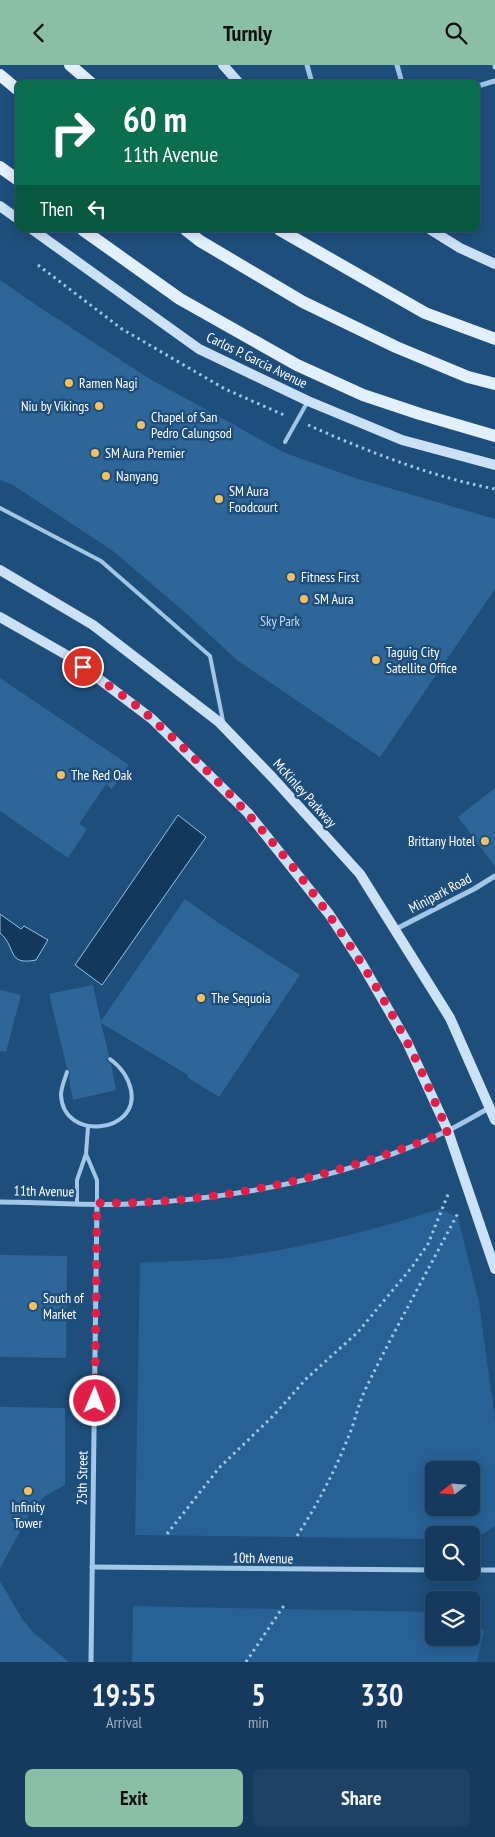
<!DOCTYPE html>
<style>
:root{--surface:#163a5d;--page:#1f4163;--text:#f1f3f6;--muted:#9eadbc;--line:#355472;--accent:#8abfa5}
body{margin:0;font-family:"PT Sans Narrow",sans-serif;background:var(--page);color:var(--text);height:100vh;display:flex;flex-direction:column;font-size:19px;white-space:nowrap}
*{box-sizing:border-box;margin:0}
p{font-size:16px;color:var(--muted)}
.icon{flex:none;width:28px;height:28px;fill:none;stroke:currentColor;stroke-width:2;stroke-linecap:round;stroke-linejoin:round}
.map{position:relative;height:1597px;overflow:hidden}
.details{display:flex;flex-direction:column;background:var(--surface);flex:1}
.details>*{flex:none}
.guide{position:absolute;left:15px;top:15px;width:465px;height:152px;border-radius:8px;box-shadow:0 2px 12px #0003,0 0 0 1px var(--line);background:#0b6e4f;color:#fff;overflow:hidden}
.needle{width:32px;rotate:253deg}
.tools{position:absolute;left:425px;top:1396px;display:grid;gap:10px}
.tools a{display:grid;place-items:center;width:55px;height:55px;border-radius:8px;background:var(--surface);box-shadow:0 2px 12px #0003,0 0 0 1px var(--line);font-size:25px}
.pin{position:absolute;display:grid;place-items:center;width:42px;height:42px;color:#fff;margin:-21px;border:2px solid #fff;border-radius:50%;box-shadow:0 1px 5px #0007}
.me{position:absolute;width:55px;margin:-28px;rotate:1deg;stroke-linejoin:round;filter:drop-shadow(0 0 4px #0008)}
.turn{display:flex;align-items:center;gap:18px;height:105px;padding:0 25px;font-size:22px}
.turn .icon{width:65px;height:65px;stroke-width:2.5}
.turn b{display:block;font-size:35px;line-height:42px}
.then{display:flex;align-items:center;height:48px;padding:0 25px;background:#0003;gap:10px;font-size:19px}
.eta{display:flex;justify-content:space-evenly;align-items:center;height:85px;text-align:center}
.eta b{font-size:30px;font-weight:700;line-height:35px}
.primary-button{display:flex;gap:10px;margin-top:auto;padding:10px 25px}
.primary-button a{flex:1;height:58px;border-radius:8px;background:var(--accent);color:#111;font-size:20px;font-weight:700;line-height:58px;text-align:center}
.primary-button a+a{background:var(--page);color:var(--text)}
header{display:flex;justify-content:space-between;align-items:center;height:65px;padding:0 25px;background:var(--accent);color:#111;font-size:22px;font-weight:700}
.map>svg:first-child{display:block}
</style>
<header><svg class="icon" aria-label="back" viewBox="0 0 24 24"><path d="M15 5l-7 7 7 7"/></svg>Turnly<svg class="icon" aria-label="search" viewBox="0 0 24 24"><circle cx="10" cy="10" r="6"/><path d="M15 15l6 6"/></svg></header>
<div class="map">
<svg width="495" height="1597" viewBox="0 0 495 1597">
<rect width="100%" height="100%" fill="#1e4e7c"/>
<g fill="#286195" fill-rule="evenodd">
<path d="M439 1144 458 1152 479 1237 495 1355V1461L475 1474H471V1470H434V1474L135 1470 140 1198C169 1196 199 1196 228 1193 301 1183 369 1167 439 1144ZM434 1405H471V1442H434Z"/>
<path d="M133 1541 434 1547V1572H471V1551L484 1566 477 1597H132Z"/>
</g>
<g fill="#14385c" stroke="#94c2e9">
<path d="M178 750 206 772 102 920 75 900Z"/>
<path d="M0 849 21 864 24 861 48 875 36 895C6 901 17 882 0 868Z"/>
</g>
<g fill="#2e669a">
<path d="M0 215 39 242 150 314 285 388 355 413 495 454V524L380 692 237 595 188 550 113 486 13 420 0 415Z"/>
<path d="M0 613 129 700 112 724 106 719 79 759 87 764 68 793 0 746Z"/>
<path d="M495 723V801L458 752Z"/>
<path d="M185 834 217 857 300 910 219 1032 187 1012 188 1010 101 958 109 991 106 995 111 999 116 1025 73 1035 69 1014 70 1006 67 1003 49 929 93 920 101 956Z"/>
<path d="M0 925 21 930 6 987 0 986Z"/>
<path d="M0 1190 67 1191 66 1293 0 1292Z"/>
<path d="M0 1342 65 1343V1420L45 1431 31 1446 0 1503Z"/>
<path d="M0 1516 22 1554 35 1569 69 1597H0Z"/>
</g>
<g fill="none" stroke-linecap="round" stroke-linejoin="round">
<g stroke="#a1c6e7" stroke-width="3" stroke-dasharray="2.5 4" stroke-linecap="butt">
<path d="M38 200 122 264 225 324 284 350"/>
<path d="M308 360C367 386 432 412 495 424"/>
<path d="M167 1469 219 1403 275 1349 306 1314 358 1267 412 1202 428 1179 449 1127"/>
<path d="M297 1471C317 1440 334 1408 348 1373 355 1357 358 1339 366 1323 395 1264 427 1207 458 1148"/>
<path d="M246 1597 285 1539"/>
</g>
<g stroke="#a1c6e7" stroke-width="4">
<path d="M285 377 308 336"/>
<path d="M0 443 101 496 210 591 223 656"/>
<path d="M67 1007C65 1014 61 1022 61 1030 63 1077 140 1068 131 1025 128 1011 121 1002 110 994"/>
<path d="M86 1089 97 1115V1138"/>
<path d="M77 1138V1115L86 1089 88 1062"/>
</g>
<g stroke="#a1c6e7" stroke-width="5">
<path d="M307 0 312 18"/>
<path d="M397 0 402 18"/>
<path d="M495 0V2"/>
<path d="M478 21 495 16"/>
<path d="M396 864 474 824 495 811"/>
<path d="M0 1137C43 1137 86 1141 129 1139 235 1134 351 1112 447 1066 462 1059 476 1050 491 1042"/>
<path d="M92 1502 434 1505"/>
<path d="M471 1505H495"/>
<path d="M91 1597 97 1138"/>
</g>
<g stroke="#cbe1f6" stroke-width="10">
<path d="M223 0 239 18"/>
<path d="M0 141 18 154"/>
<path d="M33 165 199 284 308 336 402 375 495 400"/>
<path d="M431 165 460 183 495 199"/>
<path d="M0 505 93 560 219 657 273 713 360 809 450 953 495 1055"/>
<path d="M0 552 70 592 152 654 248 748 329 849 362 899 407 977 448 1066 495 1204"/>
</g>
<g stroke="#e2effd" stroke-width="12">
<path d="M70 0 91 18"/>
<path d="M0 10 18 25"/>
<path d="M0 102 18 115"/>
<path d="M83 165 180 234 297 300 363 330 420 349 495 371"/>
<path d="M186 165 200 176 303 237 396 282 468 312 495 319"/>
<path d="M280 165 425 248 495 274"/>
</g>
</g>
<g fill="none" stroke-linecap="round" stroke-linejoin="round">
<path stroke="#e11d48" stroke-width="9" stroke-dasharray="0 16.2" d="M83 602C106 620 132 635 153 655 256 746 343 855 407 977 422 1005 434 1036 448 1066 337 1112 218 1140 97 1138L95 1336"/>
</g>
<g fill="#f6bf60" stroke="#1e4e7c" stroke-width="2">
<circle cx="69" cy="318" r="5"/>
<circle cx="99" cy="341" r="5"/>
<circle cx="141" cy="360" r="5"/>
<circle cx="95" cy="388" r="5"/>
<circle cx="106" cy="411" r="5"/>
<circle cx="219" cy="434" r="5"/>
<circle cx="291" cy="512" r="5"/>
<circle cx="304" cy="534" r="5"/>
<circle cx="376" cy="595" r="5"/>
<circle cx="61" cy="710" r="5"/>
<circle cx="485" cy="776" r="5"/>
<circle cx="201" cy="933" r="5"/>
<circle cx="33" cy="1241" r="5"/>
<circle cx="28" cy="1426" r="5"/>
</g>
<g text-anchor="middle" stroke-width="5" stroke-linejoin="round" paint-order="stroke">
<g font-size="14" fill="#fff" stroke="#1e4e7c">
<text transform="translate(257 295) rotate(26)" y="5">Carlos P. Garcia Avenue</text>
<text transform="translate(305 728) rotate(48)" y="5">McKinley Parkway</text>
<text transform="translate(440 828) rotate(-28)" y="5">Minipark Road</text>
<text transform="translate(44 1126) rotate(1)" y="5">11th Avenue</text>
<text transform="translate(82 1413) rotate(-89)" y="5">25th Street</text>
<text transform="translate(263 1493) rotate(1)" y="5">10th Avenue</text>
</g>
<g font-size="14" fill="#fff" stroke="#1e4e7c" text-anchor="start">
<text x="79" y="323">Ramen Nagi</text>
<text x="89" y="346" text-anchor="end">Niu by Vikings</text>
<text x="151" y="357">Chapel of San<tspan x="151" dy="16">Pedro Calungsod</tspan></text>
<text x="105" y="393">SM Aura Premier</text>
<text x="116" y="416">Nanyang</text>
<text x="229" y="431">SM Aura<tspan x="229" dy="16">Foodcourt</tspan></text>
<text x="301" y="517">Fitness First</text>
<text x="314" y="539">SM Aura</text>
<text x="386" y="592">Taguig City<tspan x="386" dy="16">Satellite Office</tspan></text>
<text x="71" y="715">The Red Oak</text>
<text x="475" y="781" text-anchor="end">Brittany Hotel</text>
<text x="211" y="938">The Sequoia</text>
<text x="43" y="1238">South of<tspan x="43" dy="16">Market</tspan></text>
<text x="28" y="1447" text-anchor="middle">Infinity<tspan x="28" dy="16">Tower</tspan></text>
</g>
<g font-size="14" fill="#c4def6" stroke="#1e4e7c">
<text x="280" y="561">Sky Park</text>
</g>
</g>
</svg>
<div class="tools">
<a><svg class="needle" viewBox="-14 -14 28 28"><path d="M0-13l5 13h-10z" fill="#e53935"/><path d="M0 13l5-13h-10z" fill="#9eadbc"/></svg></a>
<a><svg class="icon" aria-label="search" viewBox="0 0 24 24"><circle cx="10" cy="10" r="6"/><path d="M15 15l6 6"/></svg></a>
<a><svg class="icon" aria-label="layers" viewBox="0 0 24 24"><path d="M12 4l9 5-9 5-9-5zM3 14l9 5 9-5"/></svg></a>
</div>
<div class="pin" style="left:83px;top:602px;background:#d93025"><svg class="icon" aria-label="arrive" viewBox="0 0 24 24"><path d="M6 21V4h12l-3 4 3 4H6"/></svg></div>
<svg class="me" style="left:95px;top:1336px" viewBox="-20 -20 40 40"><circle r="17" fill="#e11d48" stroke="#fff" stroke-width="3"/><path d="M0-11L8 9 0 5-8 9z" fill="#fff"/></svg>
<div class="guide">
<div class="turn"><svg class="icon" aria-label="right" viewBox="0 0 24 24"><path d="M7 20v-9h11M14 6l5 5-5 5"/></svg><div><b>60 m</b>11th Avenue</div></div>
<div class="then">Then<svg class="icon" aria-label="left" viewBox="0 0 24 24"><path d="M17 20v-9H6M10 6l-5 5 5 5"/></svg></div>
</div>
</div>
<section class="details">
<div class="eta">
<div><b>19:55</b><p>Arrival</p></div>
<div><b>5</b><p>min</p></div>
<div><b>330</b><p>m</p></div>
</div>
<div class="primary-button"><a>Exit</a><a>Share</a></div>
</section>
